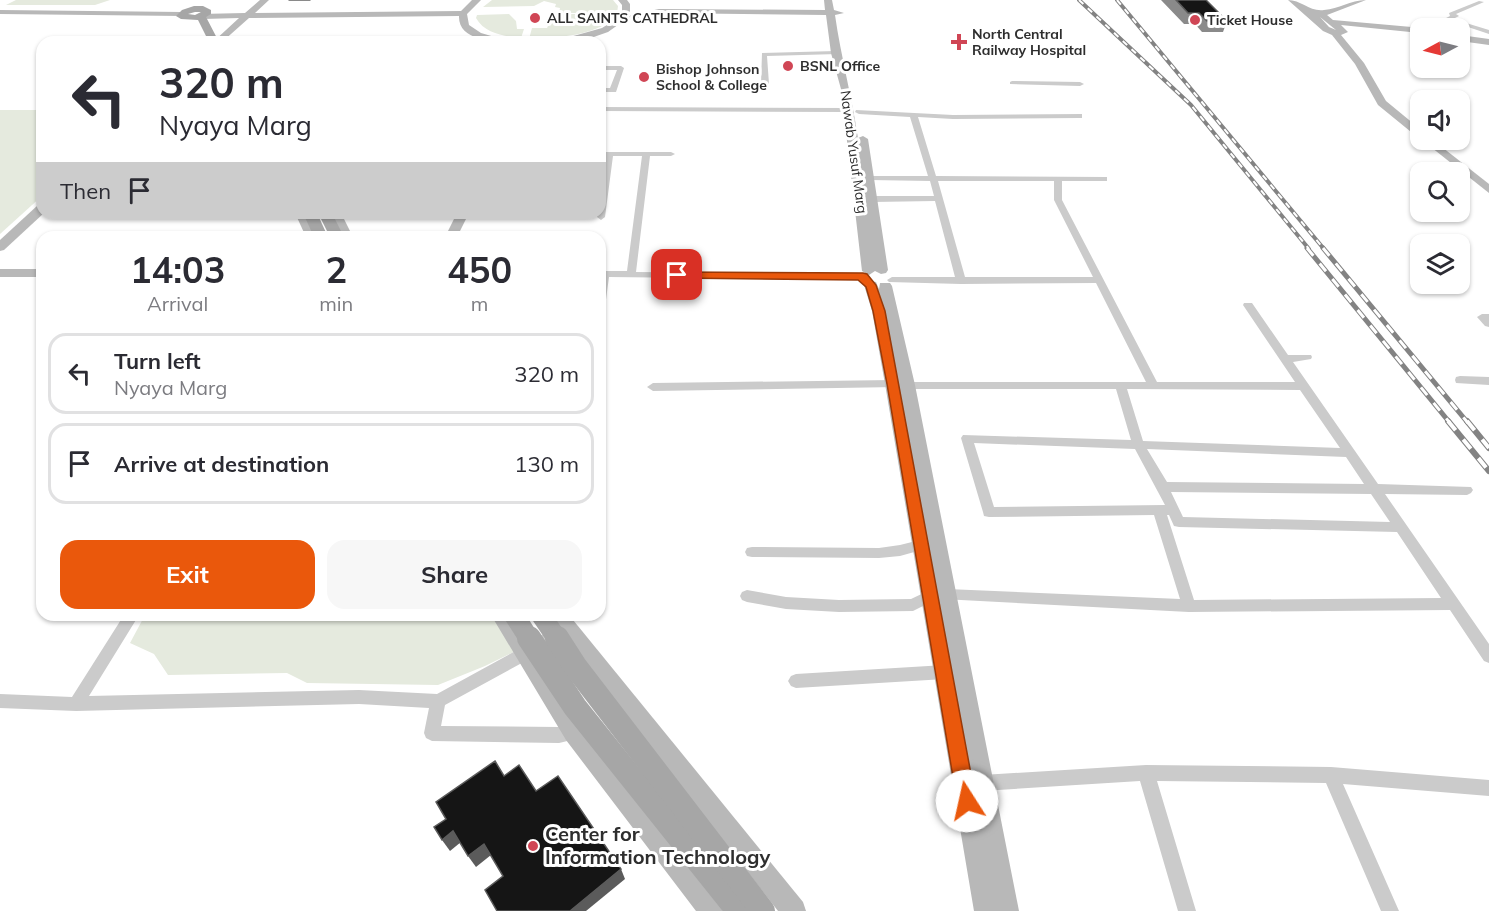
<!DOCTYPE html>
<style>
:root{--surface:#fff;--page:#f7f7f7;--text:#2b2b33;--muted:#7c7c81;--line:#e1e1e2;--accent:#ea580c}
body{margin:0;font-family:Mulish,sans-serif;background:var(--page);color:var(--text);height:100vh;display:flex;flex-direction:column;font-size:22px;white-space:nowrap}
*{box-sizing:border-box;margin:0}
p{font-size:20px;color:var(--muted)}
.icon{flex:none;width:33px;height:33px;fill:none;stroke:currentColor;stroke-width:2;stroke-linecap:round;stroke-linejoin:round}
.map{position:relative;flex:1;overflow:hidden}
.sheet{position:absolute;left:36px;top:231px;width:570px;height:390px;display:flex;flex-direction:column;background:var(--surface);border-radius:18px;box-shadow:0 2px 4px #0004}
.sheet>*{flex:none}
.hud{position:absolute;left:36px;top:36px;width:570px;height:183px;border-radius:18px;box-shadow:0 2px 4px #0004;background:#fff;color:var(--text);overflow:hidden}
.needle{width:39px;rotate:263deg}
.tools{position:absolute;left:1410px;top:18px;display:grid;gap:12px}
.tools a{display:grid;place-items:center;width:60px;height:60px;border-radius:12px;background:var(--surface);box-shadow:0 2px 4px #0004;font-size:30px}
.pin{position:absolute;display:grid;place-items:center;width:51px;height:51px;color:#fff;margin:-26px;border-radius:12px;box-shadow:0 3px 9px #0006}
.me{position:absolute;width:66px;margin:-33px;rotate:350deg;stroke-linejoin:round;filter:drop-shadow(0 0 4px #0008)}
.turn{display:flex;align-items:center;gap:21px;height:126px;padding:0 24px;font-size:27px}
.turn .icon{width:78px;height:78px;stroke-width:2.5}
.turn b{display:block;font-size:42px;line-height:51px}
.then{display:flex;align-items:center;height:57px;padding:0 24px;background:#0003;gap:12px;font-size:22px}
.eta{display:flex;justify-content:space-evenly;align-items:center;height:102px;text-align:center}
.eta b{font-size:36px;font-weight:700;line-height:42px}
.primary-button{display:flex;gap:12px;margin-top:auto;padding:12px 24px}
.primary-button a{flex:1;height:69px;border-radius:18px;background:var(--accent);color:#fff;font-size:24px;font-weight:700;line-height:69px;text-align:center}
.primary-button a+a{background:var(--page);color:var(--text)}
ul{padding:0;list-style:none}
li{display:flex;align-items:center;gap:18px;height:81px;margin:0 12px 9px;padding:0 12px;border:3px solid var(--line);border-radius:18px}
li div{flex:1}
li b{display:block;font-size:22px}
li em{font-style:normal}
.map>svg:first-child{display:block}
</style>
<div class="map">
<svg width="1489" height="911" viewBox="0 0 1489 911">
<rect width="100%" height="100%" fill="#fff"/>
<g fill="#e5eade">
<path d="M16 0H110L95 5H6Z"/>
<path d="M492 0H613L618 6 617 13H559L560 8 555 7 556 4 544 1 534 6 483 7Z"/>
<path d="M509 14 516 21 517 29H524L521 38C504 36 485 34 476 18L477 15Z"/>
<path d="M558 14H616C603 36 552 38 529 39L532 28H547L553 15Z"/>
<path d="M0 110H42V196L0 234Z"/>
<path d="M145 615H509L528 645 485 666 438 685 307 683 287 673 168 675 154 654 130 643Z"/>
</g>
<g fill="none" stroke-linecap="round" stroke-linejoin="round">
<g fill="#cbcbcb" fill-rule="evenodd">
<path d="M1479 1 1484 2 1456 14 1459 16 1453 19 1489 30V34L1444 19 1450 16 1449 13Z"/>
<path d="M836 51 838 52V54L767 56 769 84 765 86 761 84 762 53Z"/>
<path d="M600 66H621L624 68 616 92H600V88H610L617 70H600Z"/>
<path d="M1012 81 1080 82 1084 84 1080 86 1010 84V82Z"/>
<path d="M600 107 847 108 851 110 847 112 600 111Z"/>
<path d="M856 110 953 115 1082 114V118H1079L953 119 918 117 936 176 1107 177V181H1062V200L1157 382H1295L1243 305 1244 303H1252L1288 355H1311L1312 357 1311 359 1293 362 1378 484 1471 487 1473 490 1471 493 1467 495 1385 494 1489 644V663L1484 661 1450 610 1189 612 942 599 940 595 942 591 947 589 1180 599 1154 515 989 517 984 516 983 512 961 438 963 435 1131 440 1116 389H907L901 385 903 382H1146L1096 283 961 284 889 282 887 280 892 277H955L935 201 873 202 869 199 873 196H934L930 181 870 180 866 178 870 176H928L910 117 859 114 855 112ZM938 181H1054V200L1093 277H965ZM1127 389 1300 390 1340 448 1143 441ZM974 443 1135 449 1165 505 994 507ZM1147 449 1346 457 1364 484 1167 482ZM1171 492 1371 494 1390 522 1183 517ZM1167 515H1169L1174 526 1179 527 1397 532 1441 598 1194 600Z"/>
<path d="M600 152H671L675 154 671 156H650L636 272 863 274 868 277 863 280 609 277 605 307 600 310V271H627L642 156H613L605 217 601 220 597 217V213H600V192L605 156H600Z"/>
<path d="M1482 314H1489V327L1485 326 1477 317Z"/>
<path d="M1460 376 1489 377V385L1456 383 1455 380 1456 377Z"/>
<path d="M893 380 899 384 897 387 653 391 647 387 653 383Z"/>
<path d="M920 540 925 541 927 545 925 549 900 556 879 558 752 557 747 556 745 552 747 548 752 547 879 548 900 545Z"/>
<path d="M747 590 786 597 839 600 911 599 930 590 935 592 937 596 935 600 913 611 839 612 786 609 747 602 742 600 740 596 742 592Z"/>
<path d="M124 615H139L89 696 359 690 437 694 521 648 559 624 564 626 566 630 564 634 531 658 445 705 441 726 559 727 578 724 584 727 586 732 584 737 559 743 432 741 426 738 424 733 429 708 359 704 76 711 0 708V694L72 697Z"/>
<path d="M945 665 950 667 952 672 950 677 945 679 796 688 791 686 788 681 791 676 796 674Z"/>
<path d="M1146 765 1331 767 1489 780V796L1343 784 1399 911H1381L1326 783 1157 781 1196 911H1178L1140 781 982 791 976 789 974 783 976 777 982 775Z"/>
</g>
<g fill="#b8b8b8" fill-rule="evenodd">
<path d="M260 0H269L255 13 461 11 472 0H481L467 14 469 25 481 33 512 42C495 42 458 41 459 16L249 18 222 42H213L239 18 203 19 199 16 200 14 245 13Z"/>
<path d="M618 0H627L630 4V11L627 16 659 9 825 10 824 0H832L834 10 844 13 835 15C841 57 852 97 858 138L863 136 868 139 888 270 886 273 881 274 875 271 869 275 862 271 841 89 831 53 826 15 659 13 622 22 608 32 588 39 574 42H552L602 28 610 23 622 11V5Z"/>
<path d="M1288 0C1301 0 1310 12 1324 10 1339 9 1350 0 1366 0L1327 15 1333 20 1423 28H1420V33L1341 25 1348 32 1341 35 1364 63 1386 101 1420 129V137L1416 136 1378 105 1355 64 1332 35 1323 31ZM1320 17 1336 30 1329 27Z"/>
<path d="M0 10 182 12 186 14 182 16 0 14Z"/>
<path d="M1460 35 1489 39V45L1460 41Z"/>
<path d="M1422 140H1433L1489 184V193Z"/>
<path d="M42 204 44 213 4 250 0 251V240L38 205Z"/>
<path d="M295 213H307L318 237H306Z"/>
<path d="M329 213H341L353 237H341Z"/>
<path d="M457 213H469L457 237H445Z"/>
<rect x="0" y="269" width="42" height="8"/>
<path d="M871 281 876 282 879 289 880 283H890L892 286 915 385 1019 911H974L885 384 872 311 864 285Z"/>
<path d="M491 615H512L582 726 720 902 723 911H696L566 740Z"/>
<path d="M547 615H569L803 902 806 911H778Z"/>
</g>
<g fill="#a6a6a6" fill-rule="evenodd">
<path d="M194 6H203L211 10V14L206 17 219 42H209L198 20 181 19 176 16 182 10ZM195 12H201L195 15 188 14Z"/>
<path d="M303 213H317L328 237H314Z"/>
<path d="M318 213H332L344 237H330Z"/>
</g>
<defs>
<g id="rail-far2">
<path d="M1079 0 1191 105 1309 249"/>
<path d="M1117 0 1324 249"/>
</g>
<g id="rail-far1">
<path d="M1307 248 1450 423"/>
<path d="M1323 248 1468 423"/>
</g>
<g id="rail">
<path d="M1448 421 1489 471"/>
<path d="M1467 421 1489 448"/>
</g>
</defs>
<use href="#rail-far2" stroke="#838383" stroke-width="4"/>
<use href="#rail-far1" stroke="#838383" stroke-width="5"/>
<use href="#rail" stroke="#838383" stroke-width="6"/>
<use href="#rail-far2" stroke="#fff" stroke-width="2" stroke-dasharray="6" stroke-linecap="butt"/>
<use href="#rail-far1" stroke="#fff" stroke-width="3" stroke-dasharray="10" stroke-linecap="butt"/>
<use href="#rail" stroke="#fff" stroke-width="4" stroke-dasharray="12" stroke-linecap="butt"/>
<g stroke="#a6a6a6" stroke-width="20">
<path d="M514 615 530 640"/>
<path d="M541 615 558 640"/>
</g>
<g stroke="#a6a6a6" stroke-width="24">
<path d="M529 638 575 707 738 911"/>
<path d="M557 638 575 666 763 911"/>
</g>
</g>
<g fill="#8a8a8a">
<path d="M288 0H311L310 1H289Z"/>
<path d="M1161 0H1206L1227 21 1223 32H1202L1195 24H1184Z"/>
</g>
<g fill="#5b5b5b">
<path d="M453 831 461 842 450 851 442 840Z"/>
<path d="M484 844 491 855 476 867 468 856Z"/>
<path d="M621 869 625 879 586 911H570Z"/>
</g>
<g fill="#151515" stroke="#5b5b5b" stroke-width="1.5">
<path d="M1176 0H1206L1227 21H1207L1199 13H1188Z"/>
<path d="M495 761 504 776 519 765 536 791 558 776 621 869 570 911H497L485 890 503 876 484 844 468 856 453 831 442 840 434 827 446 819 436 802Z"/>
</g>
<path fill="#ea580c" stroke="#983908" stroke-width="1.5" d="M673 272 863 273 867 274 876 285 885 311 976 801 974 807 967 810 960 807 957 801 887 384 873 311 866 287 858 280 677 278 673 277Z"/>
<g fill="#d04655" stroke="#fff" stroke-width="2">
<circle cx="535" cy="18" r="6"/>
<circle cx="1195" cy="20" r="6"/>
<path d="M956 33h6v6h6v6h-6v6h-6v-6h-6v-6h6z"/>
<circle cx="788" cy="66" r="6"/>
<circle cx="644" cy="77" r="6"/>
<circle cx="533" cy="846" r="6"/>
</g>
<g text-anchor="middle" stroke-width="6" stroke-linejoin="round" paint-order="stroke">
<g font-size="14" font-weight="bold" fill="#2e2e2e" stroke="#fff" text-anchor="start">
<text x="547" y="23">ALL SAINTS CATHEDRAL</text>
<text x="1207" y="25">Ticket House</text>
<text x="972" y="39">North Central<tspan x="972" dy="16">Railway Hospital</tspan></text>
<text x="800" y="71">BSNL Office</text>
<text x="656" y="74">Bishop Johnson<tspan x="656" dy="16">School &amp; College</tspan></text>
</g>
<g font-size="14" fill="#2e2e2e" stroke="#fff">
<text transform="translate(854 152) rotate(82)" y="5">Nawab Yusuf Marg</text>
</g>
<g font-size="20" font-weight="bold" fill="#2e2e2e" stroke="#fff" text-anchor="start">
<text x="545" y="841">Center for<tspan x="545" dy="23">Information Technology</tspan></text>
</g>
</g>
</svg>
<div class="tools">
<a><svg class="needle" viewBox="-14 -14 28 28"><path d="M0-13l5 13h-10z" fill="#e53935"/><path d="M0 13l5-13h-10z" fill="#7c7c81"/></svg></a>
<a><svg class="icon" aria-label="sound" viewBox="0 0 24 24"><path d="M4 9h4l5-4v14l-5-4H4zM17 9q2 3 0 6"/></svg></a>
<a><svg class="icon" aria-label="search" viewBox="0 0 24 24"><circle cx="10" cy="10" r="6"/><path d="M15 15l6 6"/></svg></a>
<a><svg class="icon" aria-label="layers" viewBox="0 0 24 24"><path d="M12 4l9 5-9 5-9-5zM3 14l9 5 9-5"/></svg></a>
</div>
<div class="pin" style="left:677px;top:275px;background:#d93025"><svg class="icon" aria-label="arrive" viewBox="0 0 24 24"><path d="M6 21V4h12l-3 4 3 4H6"/></svg></div>
<svg class="me" style="left:967px;top:801px" viewBox="-20 -20 40 40"><circle r="19" fill="#fff"/><path d="M0-13L10 11 0 6-10 11z" fill="#ea580c"/></svg>
<div class="hud">
<div class="turn"><svg class="icon" aria-label="left" viewBox="0 0 24 24"><path d="M17 20v-9H6M10 6l-5 5 5 5"/></svg><div><b>320 m</b>Nyaya Marg</div></div>
<div class="then">Then<svg class="icon" aria-label="arrive" viewBox="0 0 24 24"><path d="M6 21V4h12l-3 4 3 4H6"/></svg></div>
</div>
<section class="sheet">
<div class="eta">
<div><b>14:03</b><p>Arrival</p></div>
<div><b>2</b><p>min</p></div>
<div><b>450</b><p>m</p></div>
</div>
<ul>
<li><svg class="icon" aria-label="left" viewBox="0 0 24 24"><path d="M17 20v-9H6M10 6l-5 5 5 5"/></svg><div><b>Turn left</b><p>Nyaya Marg</p></div><em>320 m</em></li>
<li><svg class="icon" aria-label="arrive" viewBox="0 0 24 24"><path d="M6 21V4h12l-3 4 3 4H6"/></svg><div><b>Arrive at destination</b></div><em>130 m</em></li>
</ul>
<div class="primary-button"><a>Exit</a><a>Share</a></div>
</section>
</div>
